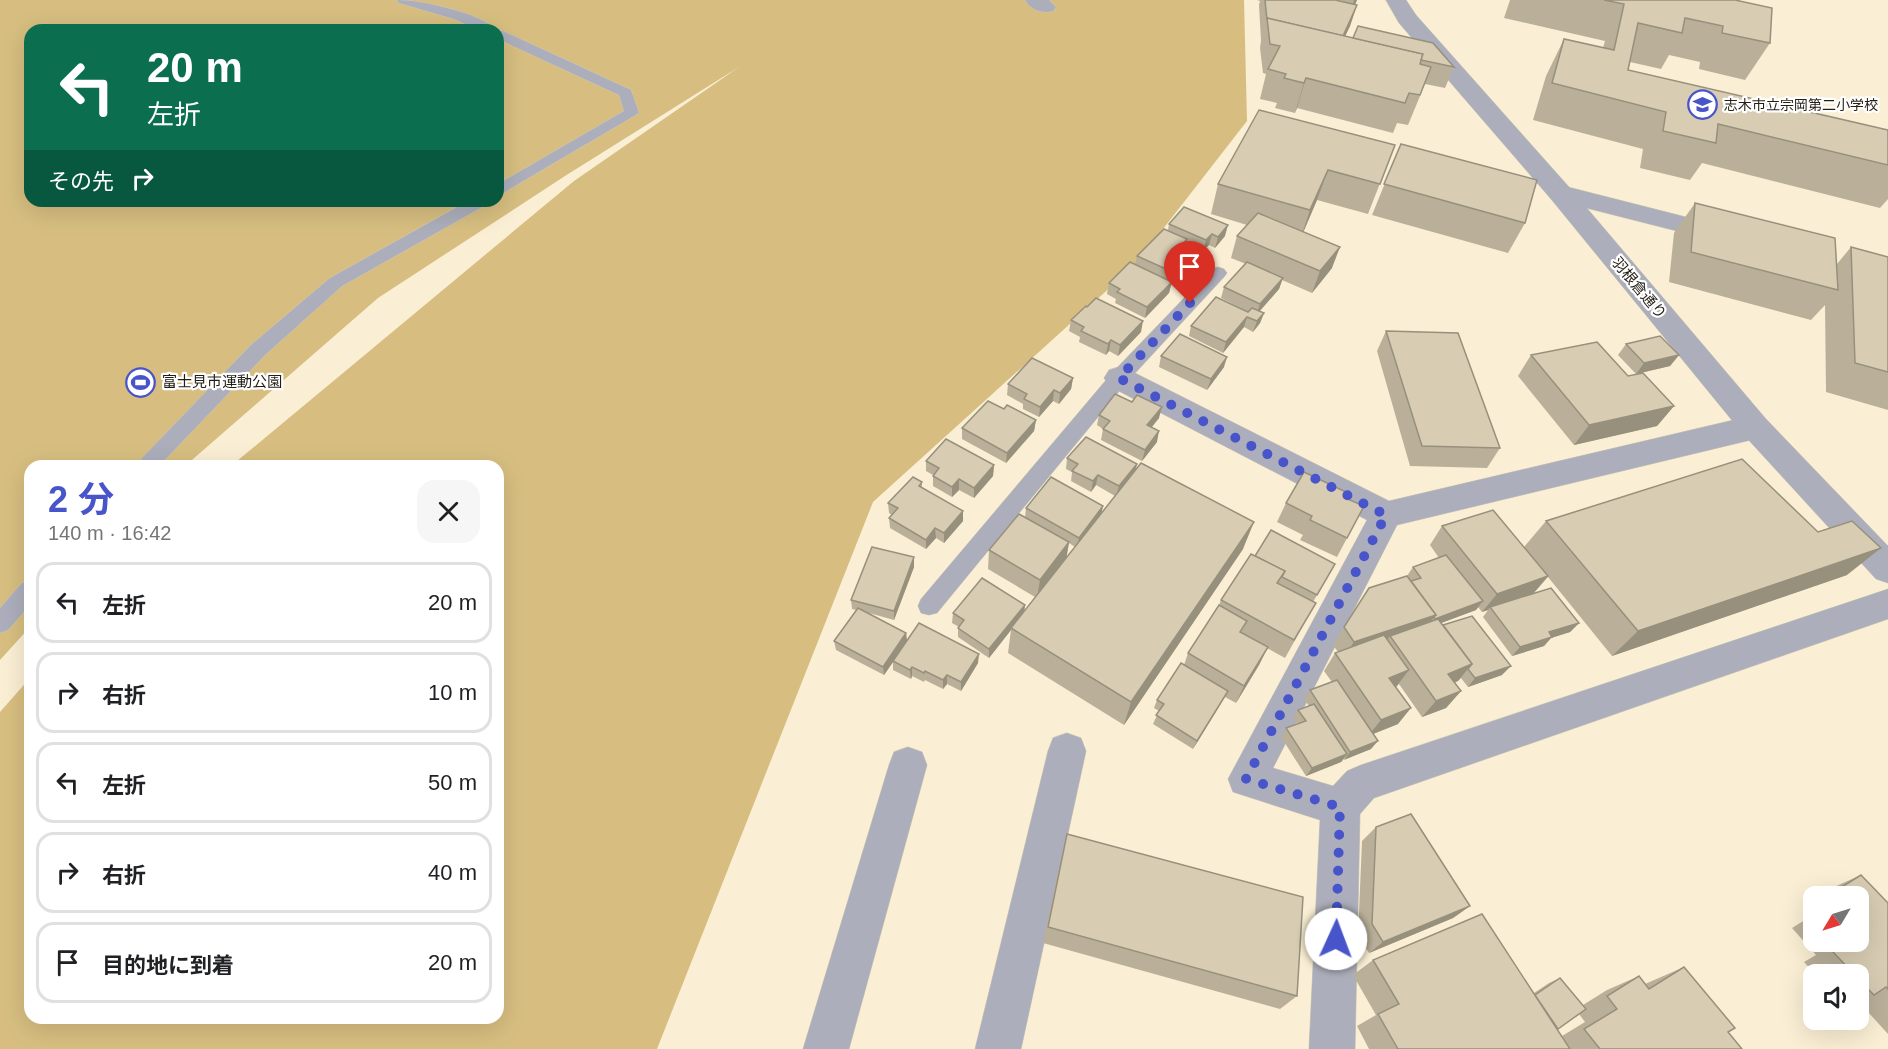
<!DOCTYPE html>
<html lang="ja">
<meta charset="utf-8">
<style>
:root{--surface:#fff;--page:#f6f6f6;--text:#202124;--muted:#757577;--line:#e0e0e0;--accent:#4855ca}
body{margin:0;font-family:Helvetica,"Noto Sans JP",sans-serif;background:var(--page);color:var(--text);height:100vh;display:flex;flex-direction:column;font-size:22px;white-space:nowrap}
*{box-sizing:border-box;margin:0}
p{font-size:20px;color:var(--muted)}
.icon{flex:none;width:33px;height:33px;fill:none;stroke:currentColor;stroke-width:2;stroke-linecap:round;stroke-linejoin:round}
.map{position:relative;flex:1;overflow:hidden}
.sheet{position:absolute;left:24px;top:460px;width:480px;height:564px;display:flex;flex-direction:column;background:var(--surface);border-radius:18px;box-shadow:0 6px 24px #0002}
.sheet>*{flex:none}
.top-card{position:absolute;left:24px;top:24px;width:480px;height:183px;border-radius:18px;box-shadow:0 6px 24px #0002;background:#0b6e4f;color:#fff;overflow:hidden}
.needle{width:39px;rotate:232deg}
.tools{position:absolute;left:1803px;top:886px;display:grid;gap:12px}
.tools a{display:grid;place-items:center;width:66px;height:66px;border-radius:12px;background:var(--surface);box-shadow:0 6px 24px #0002;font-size:30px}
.pin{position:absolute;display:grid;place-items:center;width:51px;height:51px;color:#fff;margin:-62px -26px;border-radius:50% 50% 50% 0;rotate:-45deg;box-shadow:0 0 6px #0007}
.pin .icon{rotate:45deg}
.me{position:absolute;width:66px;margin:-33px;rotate:2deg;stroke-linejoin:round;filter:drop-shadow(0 0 4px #0008)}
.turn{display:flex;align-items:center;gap:21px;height:126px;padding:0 24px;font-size:27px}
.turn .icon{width:78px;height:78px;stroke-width:2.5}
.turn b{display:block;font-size:42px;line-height:51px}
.then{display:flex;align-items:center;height:57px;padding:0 24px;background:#0003;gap:12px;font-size:22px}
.round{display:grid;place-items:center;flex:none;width:63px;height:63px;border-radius:18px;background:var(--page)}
.overview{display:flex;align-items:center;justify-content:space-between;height:102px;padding:0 24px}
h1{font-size:36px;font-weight:700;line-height:45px;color:var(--accent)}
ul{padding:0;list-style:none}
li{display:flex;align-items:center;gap:18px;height:81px;margin:0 12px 9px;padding:0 12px;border:3px solid var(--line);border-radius:18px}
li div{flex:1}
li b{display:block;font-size:22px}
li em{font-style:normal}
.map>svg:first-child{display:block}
</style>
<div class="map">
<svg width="1888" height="1049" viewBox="0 0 1888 1049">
<rect width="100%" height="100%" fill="#faefd4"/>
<path fill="#d7be80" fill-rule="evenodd" d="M0 0H1244L1247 121 1135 265 873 502 657 1049H0V712L30 678V1018H498V466H231L574 181 739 67 565 176 378 298 185 466H30V627L0 660ZM30 30H498V201H30Z"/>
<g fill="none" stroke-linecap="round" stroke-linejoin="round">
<defs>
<g id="service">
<path d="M397 0C421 0 481 13 497 30H479L454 19 399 3Z"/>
<path d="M497 30H498L503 31 631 90 639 113 498 196V184L624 111 619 95 498 39Z"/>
<path d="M468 201H488L486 205 342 286 265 355 159 466H137L140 460 251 345 330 278Z"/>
<path d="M1218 267 1224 269 1227 273 1224 277 1126 383 937 613 929 615 921 613 918 606 921 599 1112 373 1212 269Z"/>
<path d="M30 581V605L8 630 0 633V608L22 583Z"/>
</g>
<g id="minor">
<path d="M1025 0H1049L1056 7 1053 11C1042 14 1031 10 1025 0Z"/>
<path d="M1560 185 1733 229 1737 235 1733 241 1724 243 1551 199 1547 193 1551 187Z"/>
<path d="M1119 367 1129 370 1389 501 1755 415 1766 419 1770 427 1766 435 1755 439 1397 525 1273 768 1333 786 1347 771 1361 765 1888 589V619L1374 798 1360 814 1355 1049H1309L1320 820 1233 792 1228 779 1367 520 1109 386 1104 378 1109 370Z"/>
<path d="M1067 733 1081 738 1086 751 1021 1049H975L1048 751 1053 738Z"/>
<path d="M908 747 922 752 927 765 849 1049H803L889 765 894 752Z"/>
</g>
<path id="tertiary" d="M1386 0H1406L1416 15 1569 187 1766 419 1888 546V583L1876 579 1744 435 1551 199 1399 23Z"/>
</defs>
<use href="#service" stroke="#d3cab2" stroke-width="1"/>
<use href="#minor" stroke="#d3cab2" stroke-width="1"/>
<use href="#tertiary" stroke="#d3cab2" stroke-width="1"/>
<use href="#service" fill="#acafbb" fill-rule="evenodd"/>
<use href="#minor" fill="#acafbb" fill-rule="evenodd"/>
<use href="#tertiary" fill="#acafbb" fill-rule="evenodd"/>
</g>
<g fill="#bab09a" fill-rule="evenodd">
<path d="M1257 0H1357L1355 5H1357L1350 26 1345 36 1454 67 1445 88 1425 84 1408 125 1397 123 1393 133 1297 108 1295 113 1275 108 1277 103 1260 99 1266 74 1263 73 1260 48 1261 41 1259 5 1260 1Z"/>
<path d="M1510 0H1735L1770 43 1745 80 1699 69 1700 62 1669 55 1661 69 1630 62 1628 70 1888 130V199L1880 208 1702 163 1690 180 1640 168 1643 149 1533 120 1546 76 1564 39 1603 48 1605 41 1504 18Z"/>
<path d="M1401 144 1525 223 1508 253 1372 215Z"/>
<path d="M1395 145 1368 214 1317 200 1303 232 1332 268 1312 293 1282 280 1279 289 1260 311 1264 313 1260 323 1253 332 1244 327 1223 353 1189 336 1191 326 1249 312 1221 298 1224 287 1246 264 1231 258 1237 236 1247 225 1211 214 1218 184Z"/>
<path d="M1695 203 1837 264 1851 247 1888 257V410L1826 392 1825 305 1811 320 1669 282 1674 233Z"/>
<path d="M1169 224 1225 236 1215 248 1209 245 1203 251 1186 243 1185 246 1195 251 1193 259 1195 272 1181 288 1171 283 1169 293 1145 318 1115 303 1116 299 1107 294 1109 283 1135 265 1137 256 1168 230Z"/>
<path d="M1071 320 1141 332 1118 356 1109 351 1106 355 1079 342 1080 337 1069 331Z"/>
<path d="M1386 331 1500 448 1487 468 1410 466 1377 351Z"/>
<path d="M1626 344 1679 355 1670 366 1636 374 1618 355Z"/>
<path d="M1531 355 1628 376 1674 406 1657 426 1574 445 1518 376Z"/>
<path d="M1161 356 1224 367 1207 390 1159 367Z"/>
<path d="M1073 378 1071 389 1059 404 1053 401 1039 417 1023 409V404L1007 395 1008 384Z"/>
<path d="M1004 409 1036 420 1034 431 1006 463 962 439V428Z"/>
<path d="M1099 415 1159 418 1151 427 1157 442 1142 461 1101 440 1103 429 1097 425Z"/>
<path d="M1067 458 1136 470 1243 549 1124 725 1008 653 1011 630 989 658 958 637V628L959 627 952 623 953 613 1025 605 1024 612 1035 597 988 569 989 550 1025 517 1026 508 1103 506 1101 514 1115 496 1096 485 1091 492 1071 481 1072 472 1066 469ZM1069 543 1075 547 1066 558Z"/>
<path d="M926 461 994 465 993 476 974 498 959 490 952 497 933 486V475L926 471Z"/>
<path d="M922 482V488L963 511V521L944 543 936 538 926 549 890 528 889 518 892 515 889 513 888 503Z"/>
<path d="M1345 498 1364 506 1337 557 1300 540 1303 535 1277 522 1286 503Z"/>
<path d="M1546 521 1847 575 1612 656 1548 577 1533 594 1579 623 1570 632 1551 638 1544 646 1512 656 1483 617 1488 610 1482 612 1478 607 1476 610 1441 623 1502 675 1468 687 1461 678 1458 681 1454 683 1461 691 1446 708 1422 717 1399 684 1396 687 1398 724 1373 734 1371 749 1344 759 1341 762 1306 776 1281 737 1286 728 1297 724 1293 718 1298 710 1309 706 1304 699 1310 690 1332 682 1324 671 1335 653 1338 652 1333 645 1369 588 1407 576 1413 567 1439 558 1430 545 1442 526 1524 547Z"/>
<path d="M1255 556 1335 564 1313 602 1316 603 1285 658 1267 648 1259 665 1236 703 1225 697 1193 749 1153 724 1159 711 1154 708 1157 700 1184 665 1188 653 1218 608 1221 600Z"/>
<path d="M914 567 894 620 869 613 906 633 907 640 978 663 961 691 947 684 943 689 925 680 924 682 912 676 911 679 893 670V662L884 675 836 650 834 641 856 610 852 609 851 600Z"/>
<path d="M1376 827 1470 906 1453 918 1369 953 1358 936 1362 841Z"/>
<path d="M1067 834 1297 996 1280 1009 1043 943 1062 854Z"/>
<path d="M1861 875 1888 903V1034L1858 1001V975H1816L1804 962 1816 955 1792 928 1813 915 1803 906 1814 900V942H1858V897H1818L1832 888Z"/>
<path d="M1373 960 1534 993 1549 983 1560 978 1583 1005 1607 990 1639 976 1645 984 1684 967 1728 1032 1742 1049H1369L1357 1026 1376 1015 1353 975ZM1579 1014 1585 1022 1562 1036 1557 1029Z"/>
</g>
<g fill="#97907d">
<path d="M1354 0H1357L1347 21Z"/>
<path d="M1357 5 1350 26 1333 62 1340 41Z"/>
<path d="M1306 78 1297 108 1295 113 1304 83Z"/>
<path d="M1328 170 1317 200 1300 240 1310 210Z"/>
<path d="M1228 225 1225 236 1215 248 1218 237Z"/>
<path d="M1212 234 1209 245 1203 251 1206 240Z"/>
<path d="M1340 247 1332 268 1312 293 1320 271Z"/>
<path d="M1195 251 1192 262 1189 257Z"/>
<path d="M1198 261 1195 272 1181 288 1184 277Z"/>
<path d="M1283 278 1279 289 1256 315 1260 304Z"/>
<path d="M1172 282 1169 293 1145 318 1147 307Z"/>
<path d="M1264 313 1260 323 1253 332 1257 321Z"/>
<path d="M1247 317 1244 327 1223 353 1226 342Z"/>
<path d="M1143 321 1141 332 1118 356 1120 345Z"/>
<path d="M1111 340 1109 351 1106 355 1108 344Z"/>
<path d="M1679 355 1670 366 1636 374 1644 363Z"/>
<path d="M1227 357 1224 367 1207 390 1211 379Z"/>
<path d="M1073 378 1071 389 1059 404 1060 393Z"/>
<path d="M1054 390 1053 401 1039 417 1040 407Z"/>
<path d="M1674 406 1657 426 1574 445 1589 425Z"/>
<path d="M1162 407 1159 418 1145 436 1147 425Z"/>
<path d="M1036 420 1034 431 1006 463 1007 453Z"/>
<path d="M1159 431 1157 442 1142 461 1145 450Z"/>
<path d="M1137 464 1135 474 1116 496 1119 486Z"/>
<path d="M994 465 993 476 974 498V488Z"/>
<path d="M1098 475 1096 485 1091 492 1093 481Z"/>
<path d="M959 479V490L952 497V487Z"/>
<path d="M1103 506 1101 516 1077 547 1079 538Z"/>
<path d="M963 511V521L944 543V533Z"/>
<path d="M1254 522 1243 549 1124 725 1131 702Z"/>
<path d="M935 528 936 538 926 549V540Z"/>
<path d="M1069 542 1066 561 1037 598 1040 580Z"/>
<path d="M1881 548 1847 575 1612 656 1638 631Z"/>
<path d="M914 557V567L894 620V611Z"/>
<path d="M1548 576 1532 595 1490 607 1488 610 1482 612 1497 594Z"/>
<path d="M1483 601 1476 610 1428 628 1435 619Z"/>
<path d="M1025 605 1024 614 1011 628V630L989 658V649Z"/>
<path d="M1436 615 1422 633 1390 636 1383 646 1342 659 1354 642Z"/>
<path d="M1579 623 1570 632 1551 638 1544 646 1512 656 1520 647 1549 632Z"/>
<path d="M906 633 907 642 884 675 883 667Z"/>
<path d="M1268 647 1259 665 1236 703 1244 686Z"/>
<path d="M979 654 978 663 961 691V682Z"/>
<path d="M1472 664 1458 681 1434 691 1448 674Z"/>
<path d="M1511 666 1502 675 1468 687 1475 678Z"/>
<path d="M912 667V676L911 679 910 670Z"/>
<path d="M1409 670 1396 687 1377 695 1389 678Z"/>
<path d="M947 675V684L943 689V680Z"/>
<path d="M1228 691 1223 700 1193 749 1197 741Z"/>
<path d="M1461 691 1446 708 1422 717 1436 701Z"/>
<path d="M1411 708 1398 724 1368 736 1381 720Z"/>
<path d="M1378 741 1371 749 1344 760 1350 752Z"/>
<path d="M1347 754 1341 762 1306 776 1312 768Z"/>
<path d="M1470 906 1453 918 1369 953 1383 942Z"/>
</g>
<g fill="#d8cdb3" stroke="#97907d" stroke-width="1.5">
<path d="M1265 0H1335L1357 5 1343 36 1267 18V20Z"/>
<path d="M1604 0H1735L1772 8 1770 43 1722 33 1723 26 1685 18 1682 33 1638 23 1628 70 1888 130V165L1718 124 1716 143 1663 131 1666 112 1552 83 1564 39 1614 50 1624 4Z"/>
<path d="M1267 18 1423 54 1420 64 1431 67 1420 95 1409 93 1405 103 1306 78 1304 83 1284 78 1286 74 1268 69 1280 46 1270 44Z"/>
<path d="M1358 26 1433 43 1454 67 1421 60 1423 54 1353 38Z"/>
<path d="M1259 110 1395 145 1380 184 1328 170 1310 210 1218 184Z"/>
<path d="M1401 144 1537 180 1525 223 1384 184Z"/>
<path d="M1695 203 1835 238 1838 290 1691 252Z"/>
<path d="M1184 207 1228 225 1218 237 1212 234 1206 240 1169 224Z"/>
<path d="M1258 213 1340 247 1320 271 1237 236Z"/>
<path d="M1164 229 1187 239 1182 245 1195 251 1189 257 1198 261 1184 277 1137 256Z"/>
<path d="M1851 247 1888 257V372L1855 363Z"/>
<path d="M1130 262 1172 282 1147 307 1117 292 1120 289 1109 283Z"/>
<path d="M1247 262 1283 278 1260 304 1224 287Z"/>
<path d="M1216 297 1248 312 1252 308 1264 313 1257 321 1247 317 1226 342 1191 326Z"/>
<path d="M1096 298 1143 321 1120 345 1111 340 1108 344 1081 331 1084 327 1071 320 1086 306 1087 307Z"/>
<path d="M1386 331 1458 333 1500 448 1422 446Z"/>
<path d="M1180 334 1227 357 1211 379 1161 356Z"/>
<path d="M1660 336 1679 355 1644 363 1626 344Z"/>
<path d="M1597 342 1628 376 1643 373 1674 406 1589 425 1531 355Z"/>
<path d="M1032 358 1073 378 1060 393 1054 390 1040 407 1024 399 1027 394 1008 384Z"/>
<path d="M1115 394 1132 402 1137 395 1162 407 1147 425 1159 431 1145 450 1103 429 1110 421 1099 415Z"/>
<path d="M988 401 1004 409 1007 405 1036 420 1007 453 962 428Z"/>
<path d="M1086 437 1137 464 1119 486 1098 475 1093 481 1072 471 1078 464 1067 458Z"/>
<path d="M946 439 994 465 974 488 959 479 952 487 933 476 939 468 926 461Z"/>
<path d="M1742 459 1818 532 1852 521 1881 548 1638 631 1546 521Z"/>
<path d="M1141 463 1254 522 1131 702 1011 628Z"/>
<path d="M1304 472 1348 493 1345 498 1364 506 1347 538 1310 520 1312 516 1286 503Z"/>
<path d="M913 477 922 482 919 486 963 511 944 533 935 528 926 540 889 518 898 508 888 503Z"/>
<path d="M1051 477 1103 506 1079 538 1026 508Z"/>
<path d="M1493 510 1548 576 1497 594 1442 526Z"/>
<path d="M1019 514 1069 542 1040 580 989 550Z"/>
<path d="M1271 530 1335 564 1317 595 1282 577 1285 571 1255 556Z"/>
<path d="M872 547 914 557 894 611 851 600Z"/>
<path d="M1251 554 1285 571 1277 583 1316 603 1294 640 1221 600Z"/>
<path d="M1446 555 1483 601 1435 619 1434 617 1436 615 1411 581 1421 578 1413 567Z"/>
<path d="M1407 576 1436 615 1354 642 1344 627 1369 588Z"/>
<path d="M982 578 1025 605 989 649 958 628 964 620 953 613Z"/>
<path d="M1551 588 1579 623 1549 632 1552 637 1520 647 1490 607Z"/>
<path d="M1219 605 1247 621 1240 632 1268 647 1244 686 1188 653Z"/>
<path d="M858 608 906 633 883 667 834 641Z"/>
<path d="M1472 616 1511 666 1475 678 1468 669 1472 664 1443 625Z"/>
<path d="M1438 619 1472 664 1448 674 1461 691 1436 701 1390 636Z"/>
<path d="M919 623 979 654 961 682 947 675 943 680 925 671 924 673 912 667 910 670 893 661Z"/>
<path d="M1384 635 1409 670 1389 678 1411 708 1381 720 1335 653Z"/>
<path d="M1181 663 1228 691 1197 741 1156 715 1164 704 1157 700Z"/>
<path d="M1337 680 1378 741 1350 752 1310 690Z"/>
<path d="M1314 704 1347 754 1312 768 1286 728 1306 721 1298 710Z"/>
<path d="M1411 814 1470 906 1383 942 1372 924 1376 827Z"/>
<path d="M1067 834 1303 897 1297 996 1048 927Z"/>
<path d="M1861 875 1888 903V989L1886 987 1874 995 1858 979V975H1855L1833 952 1846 944 1843 942H1858V897H1835L1832 893Z"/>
<path d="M1482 914 1570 1049H1398L1378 1014 1399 1004 1373 960Z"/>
<path d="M1684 967 1735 1028 1728 1032 1742 1049H1600L1584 1029 1617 1009 1607 996 1639 976 1649 989Z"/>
<path d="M1560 978 1586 1009 1558 1029 1535 995Z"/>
</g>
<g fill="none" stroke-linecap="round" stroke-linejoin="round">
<path stroke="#4855ca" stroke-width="10" stroke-dasharray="0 18" d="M1190 303 1119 378 1386 515 1246 779 1340 807 1336 939"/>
</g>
<defs>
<symbol id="school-ring" viewBox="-11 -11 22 22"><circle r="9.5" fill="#fff" stroke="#4855ca" stroke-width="1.5"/><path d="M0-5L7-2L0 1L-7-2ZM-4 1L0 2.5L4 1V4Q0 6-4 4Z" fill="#4855ca"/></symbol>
<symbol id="stadium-ring" viewBox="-11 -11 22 22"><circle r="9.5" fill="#fff" stroke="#4855ca" stroke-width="1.5"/><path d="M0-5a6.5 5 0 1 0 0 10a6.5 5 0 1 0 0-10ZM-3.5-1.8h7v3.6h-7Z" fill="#4855ca"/></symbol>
</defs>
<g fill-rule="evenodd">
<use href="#school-ring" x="1686" y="88" width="33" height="33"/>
<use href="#stadium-ring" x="124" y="366" width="33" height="33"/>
</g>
<g text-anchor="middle" stroke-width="4.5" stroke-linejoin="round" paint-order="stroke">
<g font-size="14" fill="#231f15" stroke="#fff" text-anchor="start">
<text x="1724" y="110">志木市立宗岡第二小学校</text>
</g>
<g font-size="15" fill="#231f15" stroke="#fff">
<text transform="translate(1639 288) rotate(50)" y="5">羽根倉通り</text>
</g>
<g font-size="15" fill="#231f15" stroke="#fff" text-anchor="start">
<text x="162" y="387">富士見市運動公園</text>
</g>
</g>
</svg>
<div class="tools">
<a><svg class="needle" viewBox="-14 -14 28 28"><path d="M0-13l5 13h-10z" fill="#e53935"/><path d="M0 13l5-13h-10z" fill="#757577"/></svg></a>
<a><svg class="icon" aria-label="sound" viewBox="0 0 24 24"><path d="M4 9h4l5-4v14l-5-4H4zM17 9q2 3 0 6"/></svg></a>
</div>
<div class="pin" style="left:1190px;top:303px;background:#d93025"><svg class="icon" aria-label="arrive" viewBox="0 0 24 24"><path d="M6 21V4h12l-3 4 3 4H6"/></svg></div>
<svg class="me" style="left:1336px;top:939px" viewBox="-20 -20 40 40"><circle r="19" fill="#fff"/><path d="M0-13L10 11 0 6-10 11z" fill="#4855ca"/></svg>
<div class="top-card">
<div class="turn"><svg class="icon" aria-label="left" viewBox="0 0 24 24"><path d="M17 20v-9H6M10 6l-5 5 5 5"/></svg><div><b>20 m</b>左折</div></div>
<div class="then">その先<svg class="icon" aria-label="right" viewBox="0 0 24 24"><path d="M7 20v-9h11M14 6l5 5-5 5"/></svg></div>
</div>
<section class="sheet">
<div class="overview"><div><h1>2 分</h1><p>140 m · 16:42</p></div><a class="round"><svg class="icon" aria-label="close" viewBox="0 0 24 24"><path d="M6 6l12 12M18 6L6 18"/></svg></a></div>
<ul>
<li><svg class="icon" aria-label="left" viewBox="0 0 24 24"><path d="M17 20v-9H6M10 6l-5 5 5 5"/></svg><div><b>左折</b></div><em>20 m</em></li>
<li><svg class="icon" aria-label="right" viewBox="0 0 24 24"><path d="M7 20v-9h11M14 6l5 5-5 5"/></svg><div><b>右折</b></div><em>10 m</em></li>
<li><svg class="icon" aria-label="left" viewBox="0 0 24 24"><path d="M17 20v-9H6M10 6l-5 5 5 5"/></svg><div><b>左折</b></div><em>50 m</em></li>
<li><svg class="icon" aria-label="right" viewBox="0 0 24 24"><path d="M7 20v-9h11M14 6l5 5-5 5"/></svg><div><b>右折</b></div><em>40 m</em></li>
<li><svg class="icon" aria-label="arrive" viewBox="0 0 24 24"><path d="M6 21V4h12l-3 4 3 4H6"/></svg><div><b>目的地に到着</b></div><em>20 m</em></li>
</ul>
</section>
</div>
